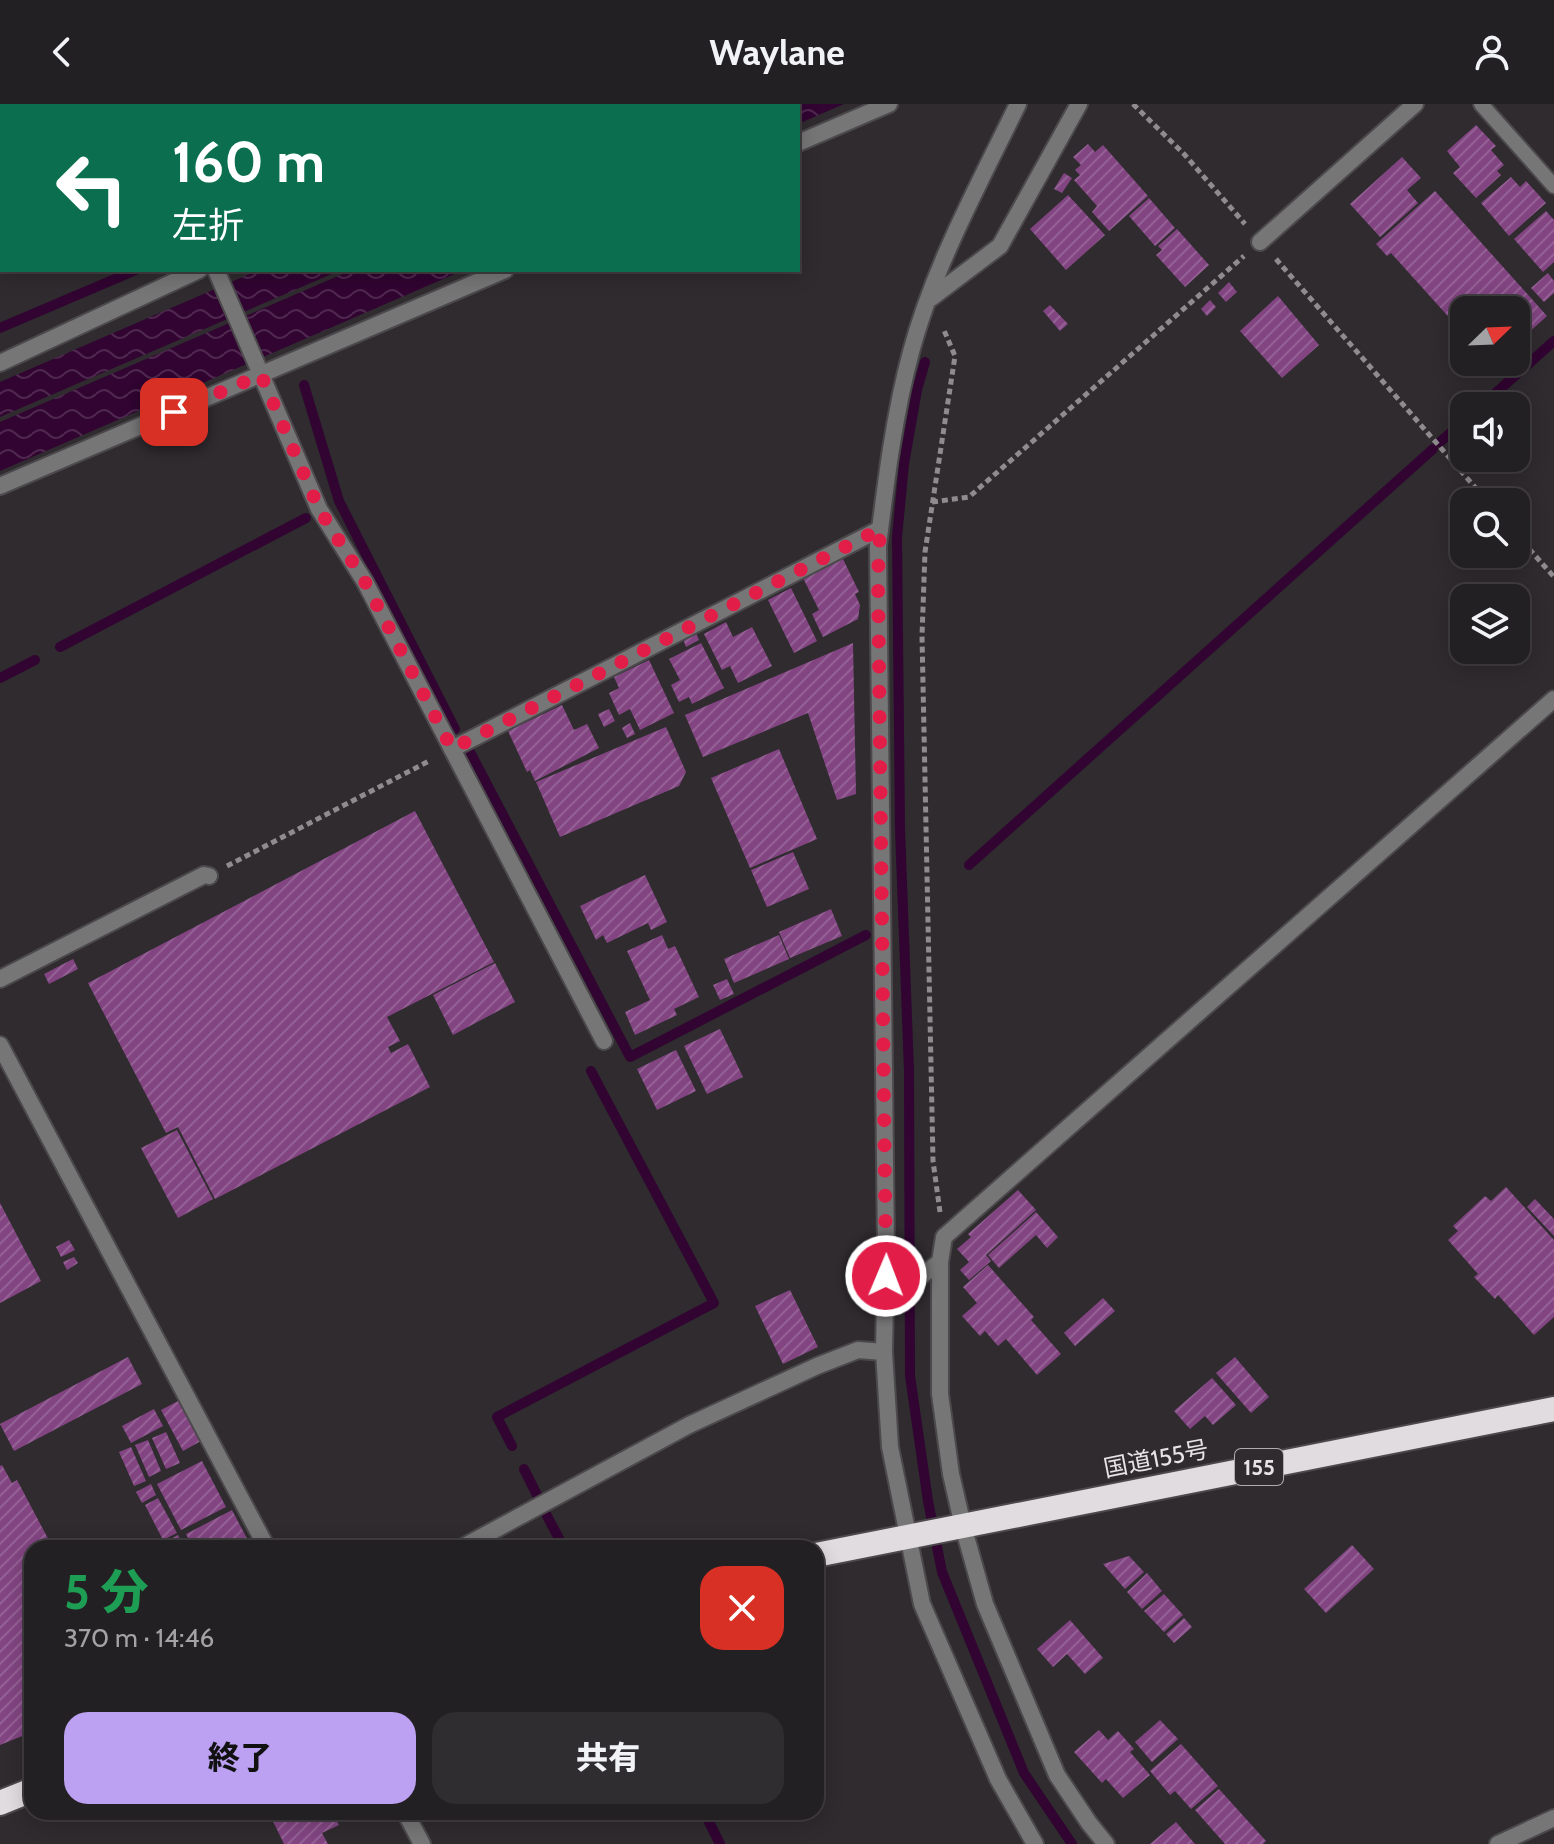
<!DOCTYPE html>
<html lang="ja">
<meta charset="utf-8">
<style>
:root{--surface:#232023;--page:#2f2d30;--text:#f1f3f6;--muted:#a3a3a6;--line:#403e41;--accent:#bca0f2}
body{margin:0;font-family:Cabin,"Noto Sans JP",sans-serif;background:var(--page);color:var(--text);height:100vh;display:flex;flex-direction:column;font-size:30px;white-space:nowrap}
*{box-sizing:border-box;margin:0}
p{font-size:26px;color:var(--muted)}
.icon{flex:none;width:44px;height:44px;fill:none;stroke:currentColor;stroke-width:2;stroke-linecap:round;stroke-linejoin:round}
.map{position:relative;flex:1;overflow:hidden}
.sheet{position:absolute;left:24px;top:1436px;width:800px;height:280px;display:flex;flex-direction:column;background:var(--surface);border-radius:24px;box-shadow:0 4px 20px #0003,0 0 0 2px var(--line)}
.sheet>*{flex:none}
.banner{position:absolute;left:0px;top:0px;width:800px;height:168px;box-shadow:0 4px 20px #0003,0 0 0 2px var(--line);background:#0b6e4f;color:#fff;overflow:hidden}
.needle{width:52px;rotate:67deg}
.tools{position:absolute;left:1450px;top:192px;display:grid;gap:16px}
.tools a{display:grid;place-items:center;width:80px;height:80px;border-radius:16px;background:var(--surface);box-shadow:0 4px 20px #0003,0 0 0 2px var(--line);font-size:40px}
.pin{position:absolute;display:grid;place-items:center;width:68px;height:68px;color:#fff;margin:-34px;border-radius:16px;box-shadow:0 4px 12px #0006}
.me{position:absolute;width:88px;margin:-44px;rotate:1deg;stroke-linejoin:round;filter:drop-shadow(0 0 6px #0008)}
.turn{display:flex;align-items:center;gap:28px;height:168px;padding:0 40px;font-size:36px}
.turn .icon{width:104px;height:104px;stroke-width:2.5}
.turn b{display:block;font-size:56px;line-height:68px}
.round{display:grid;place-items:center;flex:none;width:84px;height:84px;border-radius:24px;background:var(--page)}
.summary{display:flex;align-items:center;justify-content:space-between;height:136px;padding:0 40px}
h1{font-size:48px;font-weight:800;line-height:60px;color:#1e9e55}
.cta{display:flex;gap:16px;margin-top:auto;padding:16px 40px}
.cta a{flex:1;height:92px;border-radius:24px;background:var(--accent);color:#111;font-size:32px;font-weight:800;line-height:92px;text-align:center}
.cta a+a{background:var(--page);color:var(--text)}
header{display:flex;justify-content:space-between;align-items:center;height:104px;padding:0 40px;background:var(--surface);font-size:36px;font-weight:800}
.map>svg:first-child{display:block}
</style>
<header><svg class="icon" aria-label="back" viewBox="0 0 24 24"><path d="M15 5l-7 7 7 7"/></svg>Waylane<svg class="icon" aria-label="person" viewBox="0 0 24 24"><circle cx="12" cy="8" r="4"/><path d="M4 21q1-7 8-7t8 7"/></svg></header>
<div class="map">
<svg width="1554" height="1740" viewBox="0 0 1554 1740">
<defs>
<pattern id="water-waves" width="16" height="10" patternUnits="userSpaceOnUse" patternTransform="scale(2)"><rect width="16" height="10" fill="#310431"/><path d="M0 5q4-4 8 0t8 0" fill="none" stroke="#4f284f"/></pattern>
<pattern id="building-hatch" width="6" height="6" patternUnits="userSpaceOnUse" patternTransform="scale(2)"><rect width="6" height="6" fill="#824582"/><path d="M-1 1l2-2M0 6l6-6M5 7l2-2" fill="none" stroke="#946094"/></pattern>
</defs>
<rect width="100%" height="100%" fill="#2f2b2f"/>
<g fill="url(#water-waves)">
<path d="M738 0H844L798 20V2H734Z"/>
<path d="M259 166H341L0 313V278Z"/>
<path d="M352 166H464L0 367V318Z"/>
</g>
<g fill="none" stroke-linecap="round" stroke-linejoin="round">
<g stroke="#310431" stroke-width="10">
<path d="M155 0V2"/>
<path d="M0 224 136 166"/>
<path d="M925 258 917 286 904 360 897 433 900 725 909 967 910 1272 928 1397 942 1468 1024 1669 1072 1740"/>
<path d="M304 281 339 397 455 625"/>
<path d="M1481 302 1554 237"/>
<path d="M1440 338 1464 317"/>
<path d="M60 543 306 414"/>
<path d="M0 574 35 556"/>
<path d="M470 648 630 953 866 831"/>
<path d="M969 761 1433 345"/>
<path d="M512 1342 497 1313 714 1199 591 967"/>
<path d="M524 1365 537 1391"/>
<path d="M546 1410 564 1444"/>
<path d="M704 1708 720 1740"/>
</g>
</g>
<g fill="url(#building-hatch)">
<path d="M1476 21 1496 42 1491 46 1504 61 1497 67 1501 71 1476 94 1453 69 1460 63 1447 47Z"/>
<path d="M1088 40 1095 48 1103 41 1148 92 1109 127 1092 108 1097 102 1074 76 1080 71 1075 66 1081 61 1073 53Z"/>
<path d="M1402 53 1421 74 1407 86 1418 99 1380 133 1350 100Z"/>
<path d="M1064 69 1072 74 1062 89 1054 85Z"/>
<path d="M1511 73 1520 83 1526 77 1546 99 1509 132 1481 99Z"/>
<path d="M1435 87 1547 212 1516 240V206H1464V230L1391 149 1387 152 1376 140Z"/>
<path d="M1068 91 1105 131 1066 166 1030 125Z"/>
<path d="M1149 94 1175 124 1155 142 1129 112Z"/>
<path d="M1546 107 1554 116V158L1543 168 1514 135Z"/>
<path d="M1177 125 1209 161 1185 183 1156 151 1162 146 1158 142Z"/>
<path d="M1548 169 1554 177V189L1544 198 1531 184Z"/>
<path d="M1229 178 1237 188 1226 198 1218 189Z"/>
<path d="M1278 192 1319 241 1282 274 1240 227Z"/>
<path d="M1210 196 1216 203 1207 212 1201 205Z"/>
<path d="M1050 201 1068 220 1060 227 1043 207Z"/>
<path d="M843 455 859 488 855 490 860 501 858 515 823 533 812 510 819 506 803 474Z"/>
<path d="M791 484 817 537 794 549 768 496Z"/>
<path d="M726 518 733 533 752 523 772 562 738 579 730 562 722 566 704 530Z"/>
<path d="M696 529 699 536 686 543 683 535Z"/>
<path d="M701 539 724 584 692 600 689 593 679 598 671 581 680 576 669 555Z"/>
<path d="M853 539 856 690 837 696 808 609 703 653 685 611Z"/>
<path d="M649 556 674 609 640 626 630 605 619 611 609 589 619 584 614 573Z"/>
<path d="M562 601 574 626 587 620 599 644 535 677 530 666 527 668 508 627Z"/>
<path d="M609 605 615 617 604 623 598 610Z"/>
<path d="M630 619 635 630 627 634 622 624Z"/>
<path d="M666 623 686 668 679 682 560 733 536 678Z"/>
<path d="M779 645 817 735 750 764 711 674Z"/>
<path d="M415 707 494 858 387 913 400 937 388 943 391 949 408 940 430 983 215 1095 178 1023 166 1029 88 879Z"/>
<path d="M793 748 809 785 767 803 751 766Z"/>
<path d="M645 771 667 818 651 826 648 819 607 839 603 831 596 836 580 802Z"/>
<path d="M831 805 842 832 790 854 779 828Z"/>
<path d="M662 831 668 845 675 842 699 893 674 905 677 911 635 931 625 908 650 896 627 847Z"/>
<path d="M779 831 789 855 734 879 724 855Z"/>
<path d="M73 855 78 865 49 880 44 870Z"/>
<path d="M495 859 515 898 453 931 433 891Z"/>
<path d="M727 875 734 890 720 896 713 881Z"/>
<path d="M720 925 743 973 707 990 684 942Z"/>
<path d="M676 946 696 987 657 1006 637 965Z"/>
<path d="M177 1026 213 1095 178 1114 141 1044Z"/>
<path d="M1506 1083 1554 1136V1213L1534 1231 1498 1191 1495 1195 1474 1173 1478 1170 1448 1136 1458 1127 1453 1122 1485 1092 1491 1097Z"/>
<path d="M1018 1086 1036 1106 986 1151 991 1157 969 1176 960 1166 969 1158 957 1145 971 1133 968 1130Z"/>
<path d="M1535 1095 1554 1115V1132L1527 1103Z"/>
<path d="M0 1099 41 1177 0 1199Z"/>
<path d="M1036 1108 1058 1133 1047 1144 1036 1131 999 1164 988 1151Z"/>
<path d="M69 1136 75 1146 61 1153 56 1143Z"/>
<path d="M74 1153 78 1159 67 1166 63 1158Z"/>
<path d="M988 1161 1034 1213 1031 1216 1061 1250 1037 1271 1006 1235 998 1242 985 1227 980 1232 962 1212 977 1199 963 1183Z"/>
<path d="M790 1186 818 1243 783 1260 755 1202Z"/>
<path d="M1103 1194 1115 1207 1075 1242 1064 1229Z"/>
<path d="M128 1253 142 1280 14 1347 0 1320Z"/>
<path d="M1235 1253 1269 1293 1251 1309 1216 1269Z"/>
<path d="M1212 1274 1236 1301 1213 1321 1205 1312 1190 1325 1174 1307Z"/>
<path d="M180 1296 201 1337 183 1347 161 1306Z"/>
<path d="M154 1305 163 1322 131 1339 122 1322Z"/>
<path d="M166 1328 180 1359 166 1365 152 1334Z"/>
<path d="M148 1336 161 1367 149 1373 135 1341Z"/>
<path d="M131 1343 146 1377 134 1382 119 1348Z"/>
<path d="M202 1357 226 1403 181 1426 157 1380Z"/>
<path d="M2 1361 12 1379 17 1376 53 1444H32V1628L0 1641V1362Z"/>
<path d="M151 1380 156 1391 142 1399 136 1388Z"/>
<path d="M158 1394 177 1429 163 1436 145 1401Z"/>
<path d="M232 1406 252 1444H193L186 1430Z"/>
<path d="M178 1431 185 1444H168L165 1438Z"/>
<path d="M1352 1441 1374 1465 1326 1509 1304 1485Z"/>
<path d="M1129 1452 1144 1468 1125 1485 1103 1460Z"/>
<path d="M1147 1469 1162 1487 1142 1505 1127 1488Z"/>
<path d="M1164 1490 1183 1511 1164 1528 1144 1507Z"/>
<path d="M1184 1514 1192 1523 1174 1539 1166 1530Z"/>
<path d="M1070 1516 1103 1554 1085 1570 1067 1550 1053 1563 1037 1545Z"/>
<path d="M1160 1616 1178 1635 1152 1658 1135 1638Z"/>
<path d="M1099 1626 1108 1636 1118 1627 1134 1645 1130 1648 1150 1671 1123 1694 1106 1675 1102 1679 1074 1648Z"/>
<path d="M1181 1640 1218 1682 1191 1705 1175 1687 1170 1691 1150 1667Z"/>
<path d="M1219 1685 1266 1737 1263 1740H1225L1195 1706Z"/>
<path d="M270 1708H332L339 1721 322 1729 328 1740H284L269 1709Z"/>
<path d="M1176 1718 1195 1740H1150Z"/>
</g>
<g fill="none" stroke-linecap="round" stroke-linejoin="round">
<defs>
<path id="lane" d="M1481 0 1554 82"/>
<g id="street">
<path d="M127 0 128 2"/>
<path d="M1018 0C979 80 934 162 911 248 894 311 886 377 878 442L886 1145 884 1248 890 1343 922 1500 998 1675 1035 1740"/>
<path d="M622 2 626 0"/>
<path d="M798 39 889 0"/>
<path d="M1260 138 1415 0"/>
<path d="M216 166 319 405 365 478 452 645 880 425"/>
<path d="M931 194 1000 142 1079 0"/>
<path d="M0 259 199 166"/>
<path d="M0 382 505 166"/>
<path d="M452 645 604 937"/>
<path d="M0 875 204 771 209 772"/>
<path d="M0 941 267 1444"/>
<path d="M885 1199 940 1158"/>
<path d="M461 1444 689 1321 817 1262 858 1246 884 1248"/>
<path d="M405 1708 422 1740"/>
<path d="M1106 1740 1089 1719 1057 1671 985 1500 963 1422 951 1370 940 1290V1158L944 1133 1554 595"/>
<path d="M1498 1740 1554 1714"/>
</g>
<g id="highway">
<path d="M816 1451 1554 1305"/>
<path d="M0 1699 32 1686"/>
</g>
</defs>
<use href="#lane" stroke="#4c494c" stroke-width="18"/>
<use href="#street" stroke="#4c494c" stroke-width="20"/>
<use href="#highway" stroke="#4c494c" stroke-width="28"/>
<g stroke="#8f8c8f" stroke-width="5" stroke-dasharray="6 4" stroke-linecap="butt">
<path d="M1133 0 1184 50 1245 120"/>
<path d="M1276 155 1488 398"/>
<path d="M932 398 969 393 1244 152"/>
<path d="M1516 430 1554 473"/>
<path d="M227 762 431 656"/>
<path d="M940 1108 933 1057 922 532 925 448 955 252 943 224"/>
</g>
<use href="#lane" stroke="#777677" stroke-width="14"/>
<use href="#street" stroke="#777677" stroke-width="16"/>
<use href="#highway" stroke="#e0dce0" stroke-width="24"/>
</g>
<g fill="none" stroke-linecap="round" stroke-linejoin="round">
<path stroke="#e11d48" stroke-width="14" stroke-dasharray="0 25.2" d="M174 308 261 271 319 405 365 478 452 645 880 425 878 472 886 1172"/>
</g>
<g text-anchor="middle" stroke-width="8" stroke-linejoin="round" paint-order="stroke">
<rect fill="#2f2b2f" stroke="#afacaf" stroke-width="2" x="1235" y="1345" width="48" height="36" rx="6"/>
<g font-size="22" font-weight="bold" fill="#e6e4e6">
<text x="1259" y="1371">155</text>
</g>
<g font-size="24" fill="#e6e4e6" stroke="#2f2b2f">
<text transform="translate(1156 1355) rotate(-11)" y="8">国道155号</text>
</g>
</g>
</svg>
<div class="tools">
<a><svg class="needle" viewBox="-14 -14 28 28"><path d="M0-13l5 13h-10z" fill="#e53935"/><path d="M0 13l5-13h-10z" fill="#a3a3a6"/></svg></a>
<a><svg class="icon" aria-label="sound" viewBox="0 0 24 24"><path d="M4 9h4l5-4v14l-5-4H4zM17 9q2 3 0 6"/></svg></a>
<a><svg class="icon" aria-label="search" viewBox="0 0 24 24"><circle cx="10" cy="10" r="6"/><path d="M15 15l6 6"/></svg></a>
<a><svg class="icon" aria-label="layers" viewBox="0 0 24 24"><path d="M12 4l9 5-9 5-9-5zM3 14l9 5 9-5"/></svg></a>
</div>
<div class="pin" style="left:174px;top:308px;background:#d93025"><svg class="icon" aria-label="arrive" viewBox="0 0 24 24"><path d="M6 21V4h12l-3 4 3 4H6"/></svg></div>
<svg class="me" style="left:886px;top:1172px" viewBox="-20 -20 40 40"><circle r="17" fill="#e11d48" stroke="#fff" stroke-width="3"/><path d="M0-11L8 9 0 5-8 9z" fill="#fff"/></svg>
<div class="banner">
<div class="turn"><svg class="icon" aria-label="left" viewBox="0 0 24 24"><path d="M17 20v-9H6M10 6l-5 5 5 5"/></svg><div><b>160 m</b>左折</div></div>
</div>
<section class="sheet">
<div class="summary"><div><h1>5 分</h1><p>370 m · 14:46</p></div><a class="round" style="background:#d93025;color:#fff"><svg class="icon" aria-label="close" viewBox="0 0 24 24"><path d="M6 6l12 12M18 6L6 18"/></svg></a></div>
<div class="cta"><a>終了</a><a>共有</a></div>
</section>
</div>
